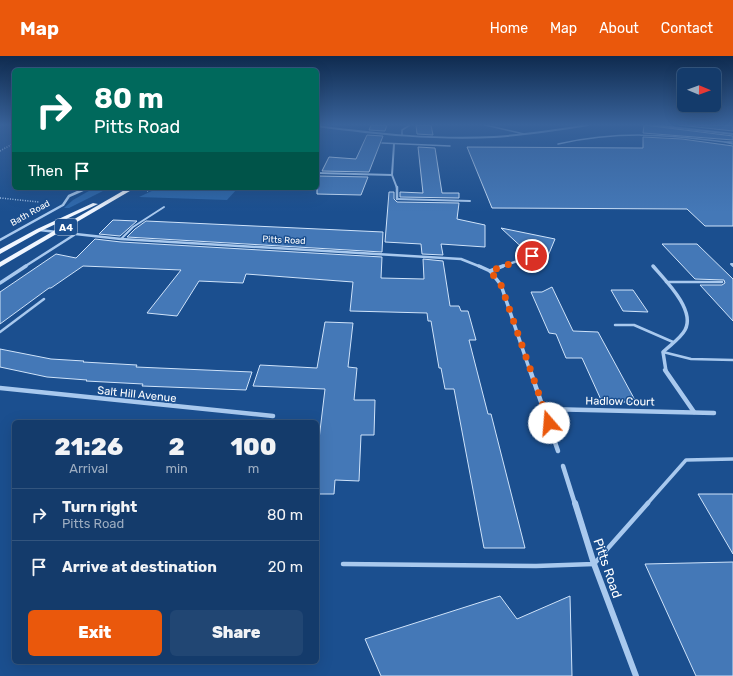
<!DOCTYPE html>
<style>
:root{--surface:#143b6b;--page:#214673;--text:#f1f3f6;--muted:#9dadc1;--line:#33557e;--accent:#ea580c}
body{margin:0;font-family:Rubik,sans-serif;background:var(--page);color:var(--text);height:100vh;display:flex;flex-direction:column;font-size:15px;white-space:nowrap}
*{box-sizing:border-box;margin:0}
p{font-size:13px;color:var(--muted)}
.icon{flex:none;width:22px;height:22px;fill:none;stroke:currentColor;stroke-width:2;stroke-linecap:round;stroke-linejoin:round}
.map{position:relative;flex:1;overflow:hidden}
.drawer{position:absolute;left:12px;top:364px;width:307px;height:244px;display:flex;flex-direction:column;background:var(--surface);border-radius:6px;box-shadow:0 4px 16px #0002,0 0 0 1px var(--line)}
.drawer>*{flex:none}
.hud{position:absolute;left:12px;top:12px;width:307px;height:122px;border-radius:6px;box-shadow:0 4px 16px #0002,0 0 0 1px var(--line);background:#00695c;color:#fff;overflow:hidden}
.needle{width:26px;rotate:91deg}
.controls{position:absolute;left:677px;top:12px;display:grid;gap:8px}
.controls a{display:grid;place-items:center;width:44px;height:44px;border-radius:6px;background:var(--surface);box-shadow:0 4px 16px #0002,0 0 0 1px var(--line);font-size:20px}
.pin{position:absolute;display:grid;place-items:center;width:34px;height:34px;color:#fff;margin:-17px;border:2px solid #fff;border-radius:50%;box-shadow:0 1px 4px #0007}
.me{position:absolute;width:44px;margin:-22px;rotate:342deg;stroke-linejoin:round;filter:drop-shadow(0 0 3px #0008)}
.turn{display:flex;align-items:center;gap:14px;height:84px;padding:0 16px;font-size:18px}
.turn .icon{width:52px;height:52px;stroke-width:2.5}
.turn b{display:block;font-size:28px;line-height:34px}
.then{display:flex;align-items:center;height:38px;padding:0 16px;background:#0003;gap:8px;font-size:15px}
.eta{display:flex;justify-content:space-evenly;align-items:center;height:68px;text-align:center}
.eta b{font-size:24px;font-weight:800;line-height:28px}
.action{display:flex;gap:8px;margin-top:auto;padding:8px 16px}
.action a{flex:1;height:46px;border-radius:6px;background:var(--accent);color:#fff;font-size:16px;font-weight:800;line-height:46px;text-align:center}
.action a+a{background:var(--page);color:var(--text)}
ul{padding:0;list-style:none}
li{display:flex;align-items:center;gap:12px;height:52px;padding:0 16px;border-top:1px solid var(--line)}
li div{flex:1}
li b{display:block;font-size:15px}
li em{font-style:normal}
header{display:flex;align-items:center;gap:24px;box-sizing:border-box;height:56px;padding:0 20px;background:var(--accent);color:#fff}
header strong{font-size:19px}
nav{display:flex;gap:22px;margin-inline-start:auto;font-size:14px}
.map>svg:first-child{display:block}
</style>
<header>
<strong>Map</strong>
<nav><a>Home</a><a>Map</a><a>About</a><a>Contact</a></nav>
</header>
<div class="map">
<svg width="733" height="620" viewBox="0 0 733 620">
<rect width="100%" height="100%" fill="#1b4f8f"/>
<g fill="#2e69ad">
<path d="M94 132H109L69 152H64L73 144Z"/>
<path d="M158 132H238L227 144 139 141Z"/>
</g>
<g fill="#4478b7" stroke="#cfe3fa">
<path d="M371 69H387L385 75 369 74Z"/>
<path d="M416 69H431L433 79 417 78Z"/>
<path d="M644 69 733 80V84L643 77Z"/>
<path d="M679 69H733V75Z"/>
<path d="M367 79 383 80 369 116 322 115 329 101 356 103Z"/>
<path d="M643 81 682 83 733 90V170H705L687 153 492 152 467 91 643 92Z"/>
<path d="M418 91 435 92 442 137H459V142L400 141V136L423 137Z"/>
<path d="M319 120 368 121 361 139 317 138V123Z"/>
<path d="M389 136H394V143L397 146 459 147 457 163 485 169V191L441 188 443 199 422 198 421 188 385 186Z"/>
<path d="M113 164 137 165 120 180 99 178Z"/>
<path d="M146 165 383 176 382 196 127 181 135 173Z"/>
<path d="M501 172 555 183 543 212 533 202 534 198H529Z"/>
<path d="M95 183 121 186 382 201 381 222 424 223 423 203 443 205 450 250H459L461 255H468L476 284H469L488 358H491L525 492H484L454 333H445L441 312H439L431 265H428L427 257 350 255 353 226 246 218 243 227 199 225 177 260 147 257 181 214 83 210 51 232H49L0 268V236L56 198 76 202Z"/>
<path d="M662 188H697L733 223V265L700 229H722L725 227 724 224 695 223Z"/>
<path d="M552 231 573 275 598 276 636 346H602L582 302H566L556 278 549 277 531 236H542Z"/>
<path d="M611 234H633L648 256 623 255Z"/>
<path d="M325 266 353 267 348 311 357 312 354 344H375L374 379H361L359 425 335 424 334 438H317V400L325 333 253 330 260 309 317 312Z"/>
<path d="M0 293 51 303 84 305 83 306 137 309 136 311 252 316 246 334 142 330 143 328 86 325 87 324 47 321 0 311Z"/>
<path d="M698 438H733V498Z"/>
<path d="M733 506V620H696L645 508Z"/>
<path d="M500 540 517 563 570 540 572 620H381L365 583Z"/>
</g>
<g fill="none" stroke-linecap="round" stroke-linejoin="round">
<g stroke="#a9c9ee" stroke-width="1.5" stroke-dasharray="1 1.5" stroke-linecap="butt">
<path d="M0 95 14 87"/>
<path d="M147 135 154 132"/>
<path d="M0 142 39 146"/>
</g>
<g stroke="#a9c9ee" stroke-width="1.5">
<path d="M485 69 524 78"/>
<path d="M402 79V74L410 69"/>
<path d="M733 86H725L733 88"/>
<path d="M382 87 450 90"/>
<path d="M558 88C617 75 665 78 725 86"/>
</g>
<g stroke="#a9c9ee" stroke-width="2">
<path d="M397 143 470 145"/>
<path d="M121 183 133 171 164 151"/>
<path d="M733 208H731L733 210"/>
</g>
<g stroke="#a9c9ee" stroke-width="2.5">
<path d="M666 226H722"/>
<path d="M615 269H634L673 286"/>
<path d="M0 276 44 243"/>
<path d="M663 296 691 303 733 304"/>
</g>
<path stroke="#a9c9ee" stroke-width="3.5" d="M647 448 686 404 733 403"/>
<path stroke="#a9c9ee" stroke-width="4.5" d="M343 508 536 510 594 508 648 447"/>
<g stroke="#a9c9ee" stroke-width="2">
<path d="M653 69 733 78"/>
<path d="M317 70C376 78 435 84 494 81 525 79 557 74 588 69"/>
<path d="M394 88 392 119 397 132"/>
<path d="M317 117 392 119"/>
</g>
<g stroke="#a9c9ee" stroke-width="2.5">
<path d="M397 131V143"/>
<path d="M39 174 121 183 461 203 481 211"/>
<path d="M0 184 63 149 69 140 87 132"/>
<path d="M653 210 654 211"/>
<path d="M24 211 74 179"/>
<path d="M500 211 532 200"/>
</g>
<g stroke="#a9c9ee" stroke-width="3.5">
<path d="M479 210 490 215 501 229 530 315"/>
<path d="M653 210C665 224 696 254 685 274 680 283 670 289 663 296L666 315"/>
<path d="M490 215 503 210"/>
<path d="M0 227 26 210"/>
</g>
<g stroke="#a9c9ee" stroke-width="4.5">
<path d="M530 314 558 395"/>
<path d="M665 314 694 356"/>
<path d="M0 332 273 360"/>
<path d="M545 353 714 357"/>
<path d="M563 410 575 448"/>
</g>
<path stroke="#a9c9ee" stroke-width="6" d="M575 447 594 508 636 620"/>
<g fill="#f0f6ff" fill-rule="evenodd">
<path d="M128 132H135L0 211V206Z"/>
<path d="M93 147 98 148 41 175 0 198V193L37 173Z"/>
</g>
</g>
<linearGradient id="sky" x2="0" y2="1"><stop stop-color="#0f2b4f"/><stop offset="0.44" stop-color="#39639b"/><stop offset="1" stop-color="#39639b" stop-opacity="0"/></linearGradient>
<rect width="733" height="156" fill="url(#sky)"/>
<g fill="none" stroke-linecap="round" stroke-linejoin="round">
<path stroke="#ea580c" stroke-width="7" stroke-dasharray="0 12.6" d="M532 200 490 215 501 229 549 367"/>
</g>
<g text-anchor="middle" stroke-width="3" stroke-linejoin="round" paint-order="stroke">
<g font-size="9" fill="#fff" stroke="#1b4f8f">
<text transform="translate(30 157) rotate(-29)" y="3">Bath Road</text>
<text transform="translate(284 184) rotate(3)" y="3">Pitts Road</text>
</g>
<rect fill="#1b4f8f" stroke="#bbcadd" stroke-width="1" x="55" y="163" width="22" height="16" rx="3"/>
<g font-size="10" font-weight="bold" fill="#fff">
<text x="66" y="175">A4</text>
</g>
<g font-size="11" fill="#fff" stroke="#1b4f8f">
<text transform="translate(137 338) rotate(6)" y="4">Salt Hill Avenue</text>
<text transform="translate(620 345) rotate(1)" y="4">Hadlow Court</text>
</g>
<g font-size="13" fill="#fff" stroke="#1b4f8f">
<text transform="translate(608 512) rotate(71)" y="5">Pitts Road</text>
</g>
</g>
</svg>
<div class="controls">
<a><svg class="needle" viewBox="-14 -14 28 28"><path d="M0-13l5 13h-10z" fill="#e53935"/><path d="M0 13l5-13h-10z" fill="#9dadc1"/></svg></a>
</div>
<div class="pin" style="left:532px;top:200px;background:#d93025"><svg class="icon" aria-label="arrive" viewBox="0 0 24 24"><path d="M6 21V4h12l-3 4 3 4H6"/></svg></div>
<svg class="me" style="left:549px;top:367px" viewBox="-20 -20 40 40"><circle r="19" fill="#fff"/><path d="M0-13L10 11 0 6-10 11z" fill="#ea580c"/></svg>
<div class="hud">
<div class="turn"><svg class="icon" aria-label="right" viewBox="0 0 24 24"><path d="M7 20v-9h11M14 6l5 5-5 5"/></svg><div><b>80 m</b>Pitts Road</div></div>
<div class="then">Then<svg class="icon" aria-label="arrive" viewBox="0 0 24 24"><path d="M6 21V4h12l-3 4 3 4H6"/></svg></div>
</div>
<section class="drawer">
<div class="eta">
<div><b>21:26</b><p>Arrival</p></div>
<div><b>2</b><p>min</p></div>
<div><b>100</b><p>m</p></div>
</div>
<ul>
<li><svg class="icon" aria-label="right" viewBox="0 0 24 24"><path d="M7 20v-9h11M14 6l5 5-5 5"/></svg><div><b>Turn right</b><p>Pitts Road</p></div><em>80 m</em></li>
<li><svg class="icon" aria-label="arrive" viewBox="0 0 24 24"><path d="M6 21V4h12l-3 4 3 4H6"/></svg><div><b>Arrive at destination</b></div><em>20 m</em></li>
</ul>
<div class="action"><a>Exit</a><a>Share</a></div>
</section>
</div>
